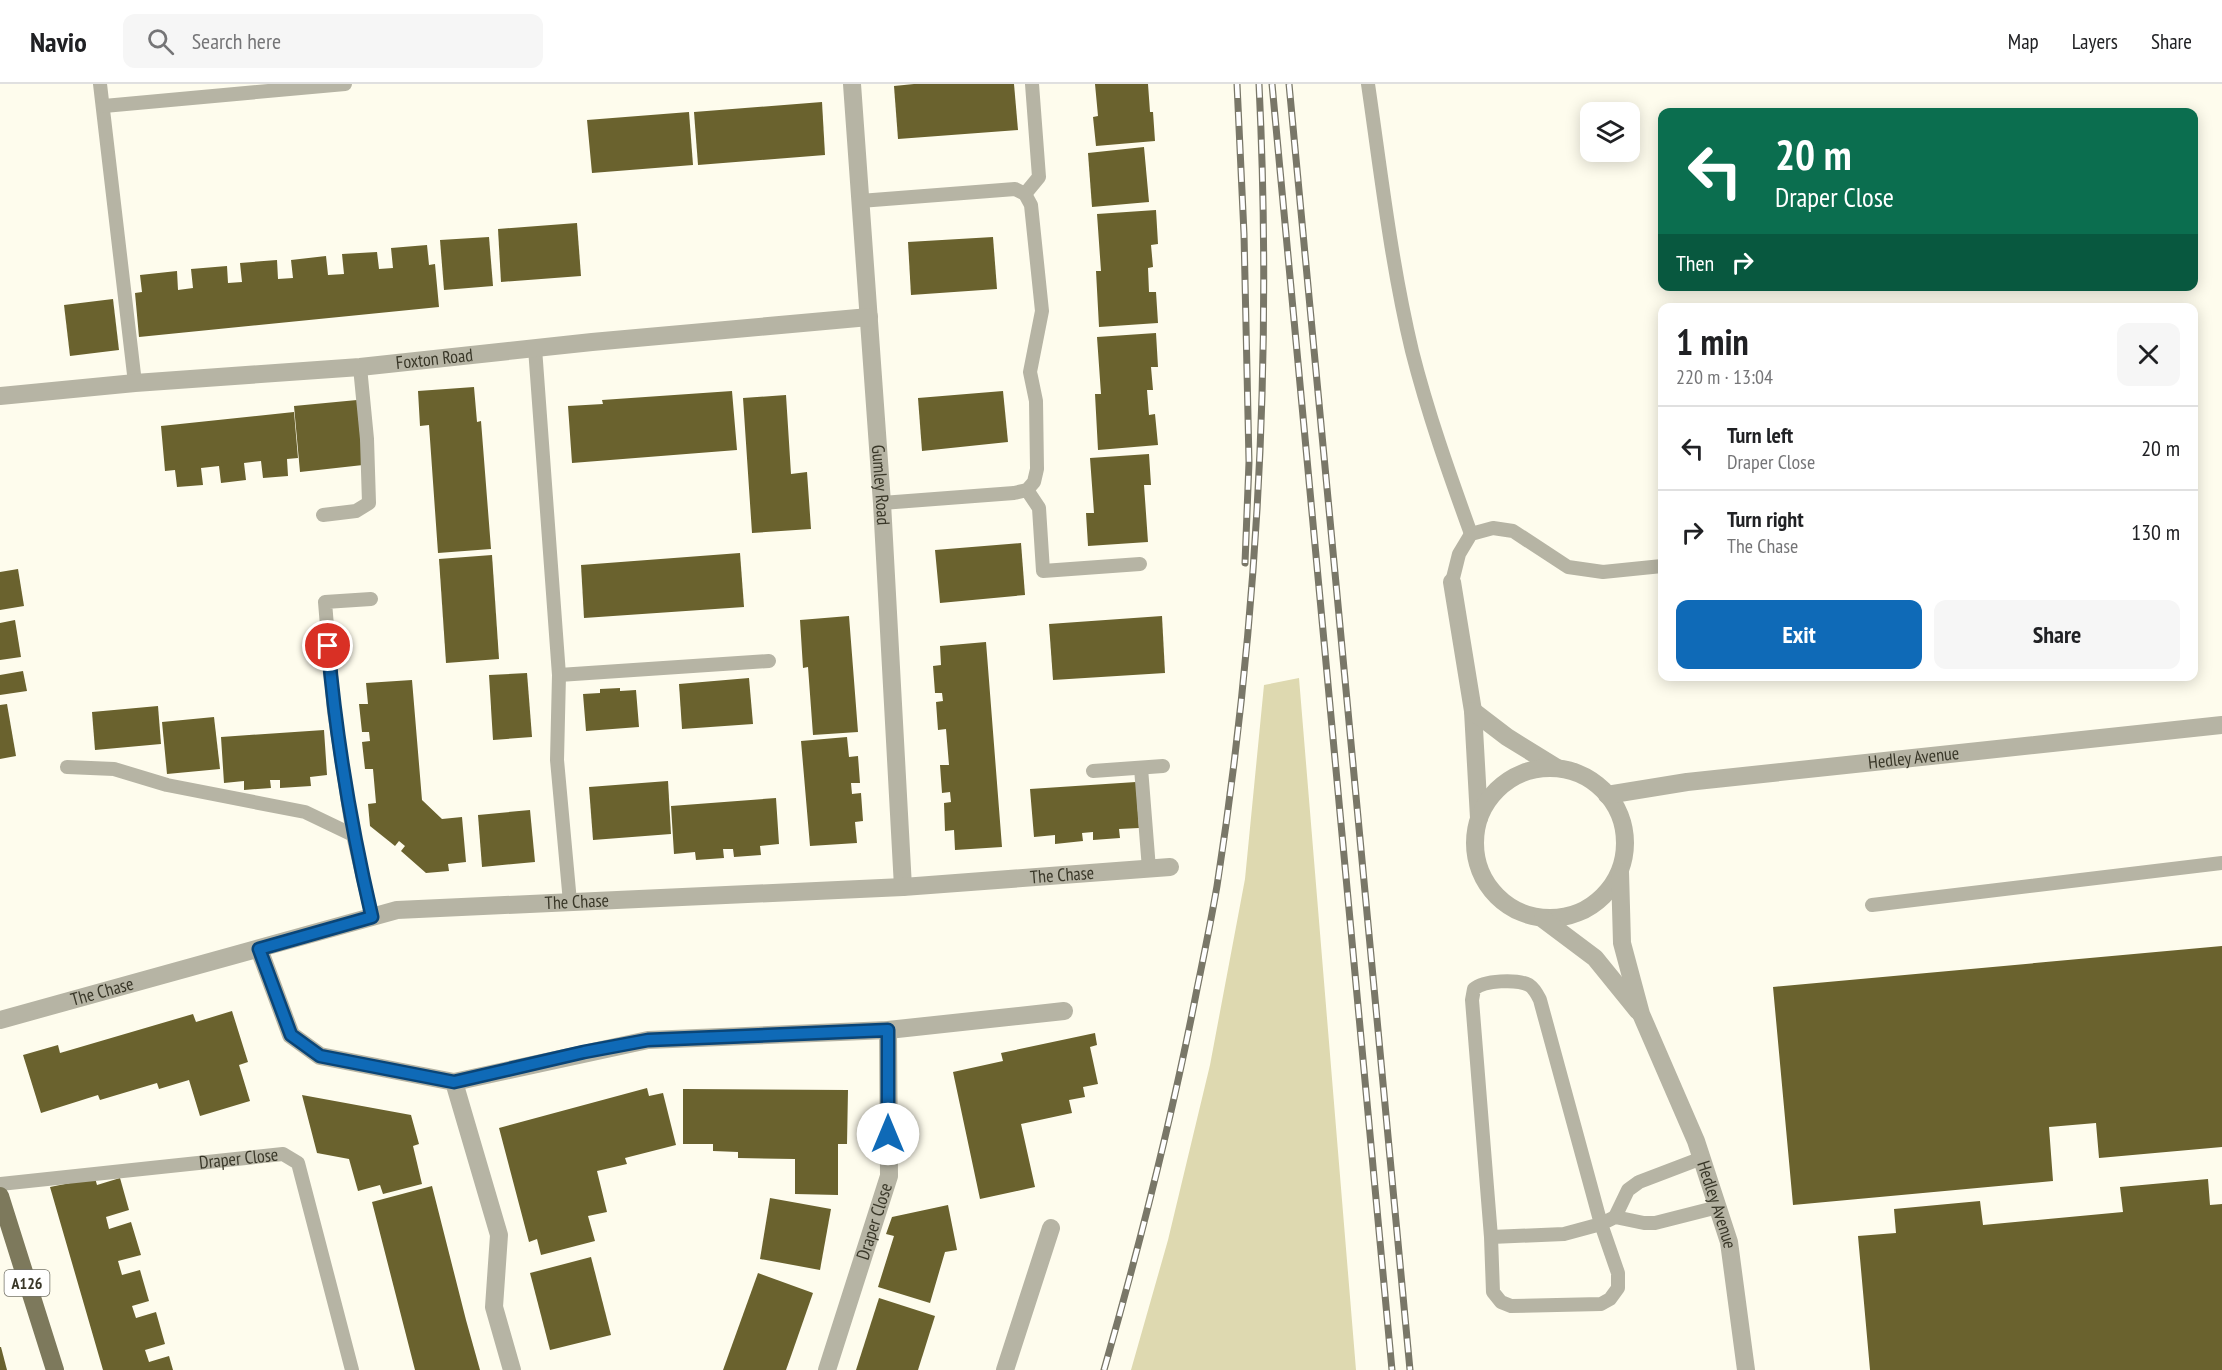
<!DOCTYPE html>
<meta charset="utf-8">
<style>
:root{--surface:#fff;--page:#f6f6f6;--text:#202124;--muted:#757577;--line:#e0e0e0;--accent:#0f6ab7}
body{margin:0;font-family:"PT Sans Narrow",sans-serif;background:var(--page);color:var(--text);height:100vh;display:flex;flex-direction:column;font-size:22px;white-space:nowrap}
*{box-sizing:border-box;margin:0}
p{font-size:20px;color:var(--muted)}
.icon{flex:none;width:33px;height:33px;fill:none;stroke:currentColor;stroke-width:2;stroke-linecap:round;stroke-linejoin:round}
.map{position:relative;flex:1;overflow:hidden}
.details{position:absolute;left:1658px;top:219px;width:540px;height:378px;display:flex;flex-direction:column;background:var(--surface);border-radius:12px;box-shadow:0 3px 15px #0003}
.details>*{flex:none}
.banner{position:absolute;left:1658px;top:24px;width:540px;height:183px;border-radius:12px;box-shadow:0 3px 15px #0003;background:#0b6e4f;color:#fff;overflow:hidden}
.buttons{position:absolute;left:1580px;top:18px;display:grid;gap:12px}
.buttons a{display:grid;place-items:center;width:60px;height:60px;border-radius:12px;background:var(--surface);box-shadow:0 3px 15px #0003;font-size:30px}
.pin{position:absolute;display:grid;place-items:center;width:51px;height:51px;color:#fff;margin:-26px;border:3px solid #fff;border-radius:50%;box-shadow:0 2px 6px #0007}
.me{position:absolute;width:66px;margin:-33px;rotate:0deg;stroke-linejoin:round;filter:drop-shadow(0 0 4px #0008)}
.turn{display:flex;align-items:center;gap:21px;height:126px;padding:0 18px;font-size:27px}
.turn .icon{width:78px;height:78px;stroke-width:2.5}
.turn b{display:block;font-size:42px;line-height:51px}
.then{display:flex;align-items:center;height:57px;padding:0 18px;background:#0003;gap:12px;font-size:22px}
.round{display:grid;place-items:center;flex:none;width:63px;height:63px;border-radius:12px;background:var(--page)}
.headline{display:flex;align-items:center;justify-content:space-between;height:102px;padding:0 18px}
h1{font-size:36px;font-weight:600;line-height:45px}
.button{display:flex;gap:12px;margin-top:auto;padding:12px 18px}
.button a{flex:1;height:69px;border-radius:12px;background:var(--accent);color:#fff;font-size:24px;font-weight:600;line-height:69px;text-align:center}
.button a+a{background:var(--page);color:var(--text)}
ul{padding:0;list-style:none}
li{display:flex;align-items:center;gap:18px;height:84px;padding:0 18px;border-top:2px solid var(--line)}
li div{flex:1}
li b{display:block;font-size:22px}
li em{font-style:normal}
header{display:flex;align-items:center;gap:36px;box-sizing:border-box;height:84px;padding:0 30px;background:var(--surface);border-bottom:2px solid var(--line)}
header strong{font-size:28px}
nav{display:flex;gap:33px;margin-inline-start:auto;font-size:21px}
.search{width:420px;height:54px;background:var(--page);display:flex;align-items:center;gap:15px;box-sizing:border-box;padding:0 21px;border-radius:12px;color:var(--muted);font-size:22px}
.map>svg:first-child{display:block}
</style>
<header>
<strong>Navio</strong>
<div class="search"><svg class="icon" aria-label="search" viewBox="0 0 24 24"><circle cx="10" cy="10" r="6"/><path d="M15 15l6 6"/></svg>Search here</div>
<nav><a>Map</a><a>Layers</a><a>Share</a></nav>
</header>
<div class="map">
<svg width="2222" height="1286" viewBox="0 0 2222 1286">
<rect width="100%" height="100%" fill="#fefced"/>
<path fill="#ded9b0" d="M1299 594 1356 1286H1131L1168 1156 1210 981 1245 795 1264 601Z"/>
<g fill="#6a622e">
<path d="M914 0H1014L1018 46 898 55 894 2Z"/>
<path d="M1095 0H1148L1150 28H1153L1155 57 1096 62 1093 33 1098 32Z"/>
<path d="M822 18 825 71 698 81 694 28Z"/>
<path d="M689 28 693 81 592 89 587 36Z"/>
<path d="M1144 63 1149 118 1092 123 1088 69Z"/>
<path d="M1156 126 1158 160 1151 161 1153 183 1148 184 1149 208H1156L1158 239 1099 243 1096 187H1101L1097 130Z"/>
<path d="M577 139 581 192 501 198 498 145Z"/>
<path d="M489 153 493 202 444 206 440 156Z"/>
<path d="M993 153 997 205 911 211 908 158Z"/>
<path d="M427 161 429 181 435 180 439 223 139 253 135 209 142 208 140 191 177 187 178 206 193 204 191 185 227 182 228 199 242 198 240 179 277 176 278 195 293 194 291 176 326 172 328 191 344 190 342 170 377 168 379 185 393 184 391 164Z"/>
<path d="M113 215 119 266 70 272 64 221Z"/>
<path d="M1156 249 1158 283H1151L1153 306H1147L1149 331 1155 330 1158 361 1098 366 1095 310H1101L1097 253Z"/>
<path d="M474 303 477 338 481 337 491 465 438 469 429 341 420 342 418 307Z"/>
<path d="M732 307 737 366 572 379 568 322 603 320 602 316Z"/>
<path d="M1003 307 1008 358 922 367 918 314Z"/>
<path d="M786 311 791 390 807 388 811 445 752 449 743 314Z"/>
<path d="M357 316 363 381 300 388 294 322Z"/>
<path d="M294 328 298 374 287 375 288 392 263 394 261 377 244 379 246 396 221 399 219 382 201 384 203 401 177 403 175 386 165 387 161 342Z"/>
<path d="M1149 370 1151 401H1144L1148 458 1088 462 1086 429H1094L1090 374Z"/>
<path d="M1021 459 1025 511 940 519 935 466Z"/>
<path d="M740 469 744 523 584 534 581 481Z"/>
<path d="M492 471 499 575 446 579 439 475Z"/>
<path d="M18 485 24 522 0 526V488Z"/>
<path d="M849 532 858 648 813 651 808 583 803 584 800 536Z"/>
<path d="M1162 532 1165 589 1053 596 1049 540Z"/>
<path d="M15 536 21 573 0 576V539Z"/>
<path d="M986 558 1002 763 955 766 954 746 945 747 944 719 951 718 950 708 942 709 940 681H949L946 645 938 646 936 618 943 617 942 609H935L933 582 941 581 940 562Z"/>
<path d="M23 587 27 607 0 611V591Z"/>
<path d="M527 589 532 653 493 656 489 591Z"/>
<path d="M749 594 753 640 682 645 679 600Z"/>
<path d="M412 596 422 716 442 735 462 733 466 778 448 780 449 787 426 789 401 767 405 762 399 757 395 762 370 742 368 720 376 719 373 685H365L362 658 370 657 369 648H362L359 620H368L366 599Z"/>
<path d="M620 604V607L636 606 639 643 586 647 583 610 600 609V605Z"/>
<path d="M7 620 16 672 0 675V621Z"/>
<path d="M158 622 161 660 95 666 92 628Z"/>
<path d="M214 633 220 685 167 690 162 638Z"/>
<path d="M324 646 327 691 310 693 311 702 280 704V696H270L271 704 244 706V697L224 699 221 653Z"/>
<path d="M847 653 849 673 858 672 860 699H851L852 710 861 709 863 737 855 738 857 759 810 762 801 657Z"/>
<path d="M668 697 671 750 593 756 589 703Z"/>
<path d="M1136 698 1139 744 1119 745 1120 754 1093 756V748L1082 749 1083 757 1055 760V751L1034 753 1030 705Z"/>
<path d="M776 714 779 760 760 762 761 771 734 773 733 765H723L724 774 696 776 695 768 674 770 671 722Z"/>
<path d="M530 726 535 778 482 783 478 731Z"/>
<path d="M2222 862V1063L2099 1074 2096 1039 2049 1043 2053 1097 1793 1121 1773 903Z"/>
<path d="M232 927 248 978 239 981 250 1017 200 1032 189 996 159 1005 157 999 100 1016 98 1011 41 1029 23 971 58 961 60 969 193 930 196 938Z"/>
<path d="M1095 949 1097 961 1090 963 1098 1000 1083 1003 1085 1013 1069 1016 1072 1029 1021 1040 1035 1103 980 1115 953 988 1003 977 1001 969Z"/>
<path d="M647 1004 649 1012 663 1009 676 1061 625 1074 627 1080 597 1087 607 1128 588 1132 595 1157 541 1171 537 1155 529 1158 499 1044Z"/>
<path d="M683 1005 848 1006 847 1060H838V1111L795 1110V1075L738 1074V1068L713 1067V1060H683Z"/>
<path d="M302 1011 411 1031 419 1060 413 1062 422 1100 383 1110 380 1101 358 1107 349 1075 317 1069Z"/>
<path d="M95 1094 97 1101 120 1094 129 1126 106 1133 109 1145 131 1138 141 1171 118 1177 122 1191 140 1186 149 1217 132 1222 136 1234 156 1228 165 1260 145 1266 149 1278 169 1272 173 1286H103L50 1103Z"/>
<path d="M2208 1095 2210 1121 2222 1120V1286H1870L1858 1152 1896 1149 1894 1125 1980 1117 1983 1141 2123 1128 2120 1103Z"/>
<path d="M432 1102 466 1236 480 1286H415L372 1118Z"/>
<path d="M770 1114 831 1125 820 1186 760 1175Z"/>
<path d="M948 1121 957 1166 945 1168 930 1219 878 1203 894 1152 886 1150 892 1133Z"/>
<path d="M591 1173 611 1251 550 1266 530 1189Z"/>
<path d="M758 1189 813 1209 791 1272 786 1286H723Z"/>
<path d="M879 1214 935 1232 918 1286H856Z"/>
<path d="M0 1263H1L7 1286H0Z"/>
</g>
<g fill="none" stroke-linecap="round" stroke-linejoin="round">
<g stroke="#b6b4a4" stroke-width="14">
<path d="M100 0 135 299"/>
<path d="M1368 0C1381 89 1391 179 1412 267 1428 330 1449 389 1471 450"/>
<path d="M104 22 345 0"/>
<path d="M1025 110 1039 93 1032 0"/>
<path d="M860 117 1015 105 1025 110 1031 121 1042 227 1030 288 1036 317 1037 385 1034 398 1027 406 1014 409 882 419"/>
<path d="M535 264 559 591 557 676 570 818"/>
<path d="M1027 406 1039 424 1043 487 1140 480"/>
<path d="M323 431 356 427 369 419 367 355 360 283"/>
<path d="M1452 498 1459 470 1471 450 1493 444 1513 447 1568 483 1603 488 1662 482"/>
<path d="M371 515 325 518 334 627 353 751 372 833"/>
<path d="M559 591 769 577"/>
<path d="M67 683 114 685 167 701 305 728 353 751"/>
<path d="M1141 684 1149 785"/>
<path d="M1093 687 1163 682"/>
<path d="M1872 821 2222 779"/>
<path id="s1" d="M0 1100 283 1070 298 1079 352 1286"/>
<path d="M1615 1133 1628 1106 1639 1098 1702 1074"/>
<path d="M1491 1153 1493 1208 1501 1218 1511 1222 1601 1220 1610 1215 1618 1204V1189L1601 1140 1540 916C1537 910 1535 905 1529 901 1517 895 1484 896 1474 905L1472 916 1491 1153 1564 1150 1601 1140 1615 1133 1644 1139H1655L1718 1123"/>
</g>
<g stroke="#b6b4a4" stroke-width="18">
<path id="s2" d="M852 0 882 419 903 803"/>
<path id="s3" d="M0 312 135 299 360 283 592 258 869 233"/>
<path d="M1452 498 1473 627 1479 734"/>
<path d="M1473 627 1507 653 1557 684"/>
<circle cx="1550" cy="759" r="75"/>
<path id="s4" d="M1607 711 1687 698 2222 641"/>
<path id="s5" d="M1620 788 1622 859 1641 930 1696 1057 1729 1158 1746 1286"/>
<path d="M1543 835 1595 874 1638 927"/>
<path d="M259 865 291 951 320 972 454 998 499 1151 494 1223 512 1286"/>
<path id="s6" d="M0 936 397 826 903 803 1170 783"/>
<path d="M454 998 648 956 888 946 1064 927"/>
<path id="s7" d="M827 1286 889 1092 888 946"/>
<path d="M1005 1286 1051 1144"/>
</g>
<path stroke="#7d795c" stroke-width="18" d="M0 1112 55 1286"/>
<defs>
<g id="rail">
<path d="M1237 0 1244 150 1249 378 1245 479"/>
<path d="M1272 0 1392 1286"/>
<path d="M1289 0 1410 1286"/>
<path d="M1104 1286C1140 1160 1172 1034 1197 905 1204 871 1211 837 1217 802 1258 537 1272 268 1259 0"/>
</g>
</defs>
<use href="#rail" stroke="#797768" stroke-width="7"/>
<use href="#rail" stroke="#fff" stroke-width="4.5" stroke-dasharray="14" stroke-linecap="butt"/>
</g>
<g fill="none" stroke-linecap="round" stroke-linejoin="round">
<defs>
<path id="route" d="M328 562C336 654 351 743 372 833L259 865 291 951 320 972 454 998 584 968 648 956 888 946V1050"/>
</defs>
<use href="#route" stroke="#0a4577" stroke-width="15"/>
<use href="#route" stroke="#0f6ab7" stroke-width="10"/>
</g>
<g text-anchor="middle" stroke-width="6" stroke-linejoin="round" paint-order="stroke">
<rect fill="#fff" stroke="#747368" stroke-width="1.5" x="4.5" y="1186" width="45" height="26" rx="4.5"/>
<g font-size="16" font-weight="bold" fill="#393728">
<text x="27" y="1205">A126</text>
</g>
<g font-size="18" fill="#393728" stroke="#fff">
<text dy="6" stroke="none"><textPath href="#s3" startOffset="436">Foxton Road</textPath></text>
<text dy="6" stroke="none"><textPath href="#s2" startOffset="402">Gumley Road</textPath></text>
<text dy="6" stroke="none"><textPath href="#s4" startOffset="309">Hedley Avenue</textPath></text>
<text dy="6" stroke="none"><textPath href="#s6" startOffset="1078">The Chase</textPath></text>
<text dy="6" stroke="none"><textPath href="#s6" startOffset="592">The Chase</textPath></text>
<text dy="6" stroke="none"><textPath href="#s6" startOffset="106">The Chase</textPath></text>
<text dy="6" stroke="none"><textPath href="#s1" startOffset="240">Draper Close</textPath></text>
<text dy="6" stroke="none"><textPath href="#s5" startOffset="350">Hedley Avenue</textPath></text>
<text dy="6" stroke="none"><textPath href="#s7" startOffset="156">Draper Close</textPath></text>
</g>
</g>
</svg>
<div class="buttons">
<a><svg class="icon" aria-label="layers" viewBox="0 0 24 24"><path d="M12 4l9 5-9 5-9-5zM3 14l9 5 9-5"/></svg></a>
</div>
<div class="pin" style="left:328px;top:562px;background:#d93025"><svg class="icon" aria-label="arrive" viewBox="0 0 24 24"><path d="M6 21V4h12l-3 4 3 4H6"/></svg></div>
<svg class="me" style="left:888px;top:1050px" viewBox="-20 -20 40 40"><circle r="19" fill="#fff"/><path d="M0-13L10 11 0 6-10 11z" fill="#0f6ab7"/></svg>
<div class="banner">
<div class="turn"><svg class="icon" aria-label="left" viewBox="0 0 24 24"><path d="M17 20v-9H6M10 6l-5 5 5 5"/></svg><div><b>20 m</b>Draper Close</div></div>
<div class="then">Then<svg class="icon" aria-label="right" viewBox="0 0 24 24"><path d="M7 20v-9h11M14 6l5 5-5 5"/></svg></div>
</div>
<section class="details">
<div class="headline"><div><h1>1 min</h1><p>220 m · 13:04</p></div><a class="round"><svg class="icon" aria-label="close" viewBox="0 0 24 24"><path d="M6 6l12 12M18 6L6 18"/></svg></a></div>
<ul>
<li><svg class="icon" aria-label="left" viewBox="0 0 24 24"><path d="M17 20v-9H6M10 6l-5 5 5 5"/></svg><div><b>Turn left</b><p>Draper Close</p></div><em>20 m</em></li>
<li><svg class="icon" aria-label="right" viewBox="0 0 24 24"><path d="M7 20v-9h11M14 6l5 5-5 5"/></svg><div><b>Turn right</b><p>The Chase</p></div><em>130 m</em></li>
</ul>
<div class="button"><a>Exit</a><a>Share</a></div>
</section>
</div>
